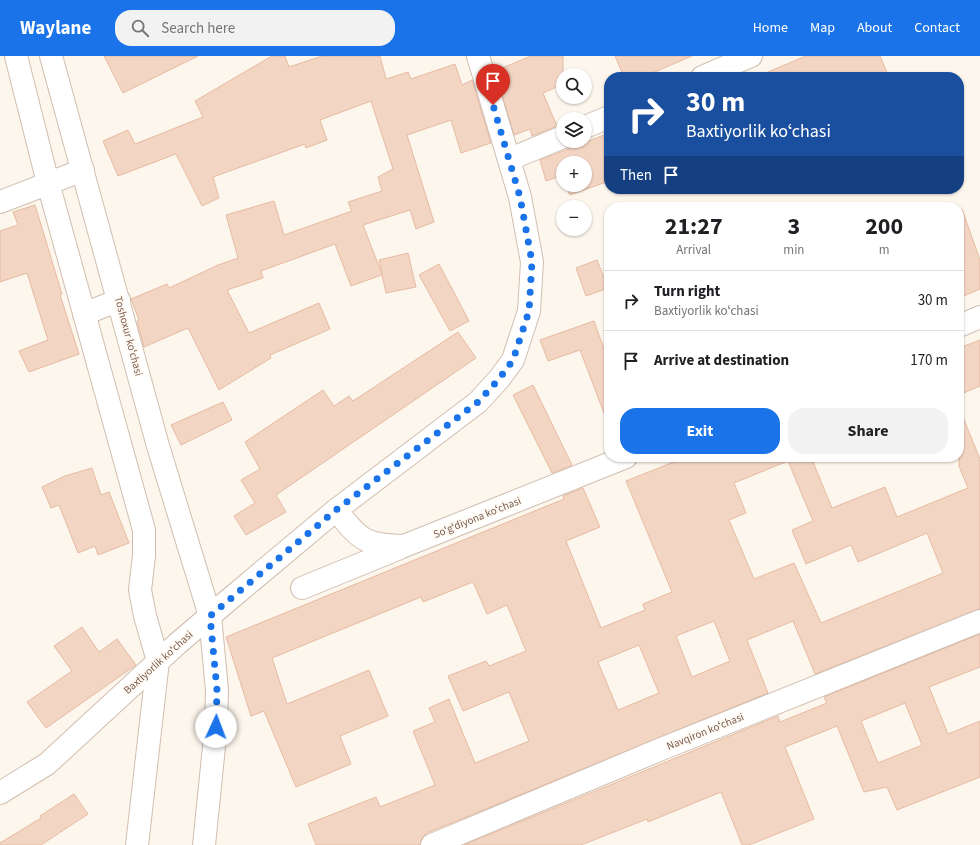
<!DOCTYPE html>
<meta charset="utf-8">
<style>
:root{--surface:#fff;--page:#f2f2f2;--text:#202124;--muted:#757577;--line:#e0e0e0;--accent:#1a73e8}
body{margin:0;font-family:"Source Sans 3",sans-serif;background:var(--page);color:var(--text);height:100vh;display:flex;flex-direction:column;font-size:15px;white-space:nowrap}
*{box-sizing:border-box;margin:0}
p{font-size:13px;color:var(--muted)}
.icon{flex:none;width:22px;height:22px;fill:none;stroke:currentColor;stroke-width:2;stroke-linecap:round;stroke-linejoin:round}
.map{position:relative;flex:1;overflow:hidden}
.details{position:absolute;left:604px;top:146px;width:360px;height:260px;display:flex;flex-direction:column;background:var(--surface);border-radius:16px;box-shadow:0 1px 3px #0004}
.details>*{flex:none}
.top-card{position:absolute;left:604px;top:16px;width:360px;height:122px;border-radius:16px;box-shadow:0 1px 3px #0004;background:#1a4fa0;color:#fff;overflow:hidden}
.tools{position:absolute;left:556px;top:12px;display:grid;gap:8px}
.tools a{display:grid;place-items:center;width:36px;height:36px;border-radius:50%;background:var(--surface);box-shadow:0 1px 3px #0004;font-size:20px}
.pin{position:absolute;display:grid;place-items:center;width:34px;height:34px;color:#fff;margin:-41px -17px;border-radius:50% 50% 50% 0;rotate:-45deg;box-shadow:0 0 4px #0007}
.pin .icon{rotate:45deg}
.me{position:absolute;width:44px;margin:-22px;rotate:2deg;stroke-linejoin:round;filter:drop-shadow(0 0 3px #0008)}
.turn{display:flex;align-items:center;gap:14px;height:84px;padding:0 16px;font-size:18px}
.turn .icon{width:52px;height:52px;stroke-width:2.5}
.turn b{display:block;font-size:28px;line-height:34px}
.then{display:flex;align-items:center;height:38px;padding:0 16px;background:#0003;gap:8px;font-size:15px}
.eta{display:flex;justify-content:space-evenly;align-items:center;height:68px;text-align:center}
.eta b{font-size:24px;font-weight:700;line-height:28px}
.cta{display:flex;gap:8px;margin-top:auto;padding:8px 16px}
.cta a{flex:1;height:46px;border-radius:16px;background:var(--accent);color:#fff;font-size:16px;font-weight:700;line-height:46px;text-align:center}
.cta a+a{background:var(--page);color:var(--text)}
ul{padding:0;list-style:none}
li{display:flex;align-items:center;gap:12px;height:60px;padding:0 16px;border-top:1px solid var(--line)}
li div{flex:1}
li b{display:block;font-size:15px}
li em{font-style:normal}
header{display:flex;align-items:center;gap:24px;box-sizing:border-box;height:56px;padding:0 20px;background:var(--accent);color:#fff}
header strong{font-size:19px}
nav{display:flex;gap:22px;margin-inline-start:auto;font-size:14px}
.search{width:280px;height:36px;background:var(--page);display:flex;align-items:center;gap:10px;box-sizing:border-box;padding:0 14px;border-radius:16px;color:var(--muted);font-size:15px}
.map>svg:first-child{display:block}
</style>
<header>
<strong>Waylane</strong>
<div class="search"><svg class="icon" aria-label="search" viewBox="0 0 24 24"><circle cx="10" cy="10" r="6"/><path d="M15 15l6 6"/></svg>Search here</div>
<nav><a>Home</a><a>Map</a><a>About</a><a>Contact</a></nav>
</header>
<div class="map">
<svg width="980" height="789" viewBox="0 0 980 789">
<rect width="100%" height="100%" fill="#fdf6ec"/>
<g fill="#f3d5c3" stroke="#e6bba3" fill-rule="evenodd">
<path d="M104 0H198L123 37Z"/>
<path d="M272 0H285L289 11 322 0H380L386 23 408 16 411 23 455 8 462 29 472 24 491 87 461 97 451 64 407 79 434 166 416 173 410 154 363 169 382 218 379 204 408 197 416 231 386 237 382 219 351 230 335 188 261 215 263 222 227 234 249 277 319 247 330 273 270 299 271 302 219 334 188 272 144 291 137 265 139 264 131 243 167 228 169 232 218 209 238 202 226 159 274 145 284 179 352 155 348 146 382 135 378 121 393 113 371 45 320 64 327 84 306 92 305 88 213 121 219 142 202 150 176 98 118 120 103 85 128 74 135 88 203 61 195 45Z"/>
<path d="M531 0H563V28L543 37 557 70 532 80 530 73 514 79 495 15Z"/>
<path d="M615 0H692L643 21H624Z"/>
<path d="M806 0H880L889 21H756Z"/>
<path d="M609 77V125L570 139 565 129H585V107H563V125L561 120 546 125 540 104Z"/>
<path d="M35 149 62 238 60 239 79 298 29 316 19 295 48 284 27 217 0 226V175L18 169 13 156Z"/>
<path d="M962 153 980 204V233L959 242V154Z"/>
<path d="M597 204 608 232 586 240 576 212Z"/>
<path d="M439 208 469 265 450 275 419 219Z"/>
<path d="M594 265 609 307V365H607L580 294 548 305 540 284Z"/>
<path d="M458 276 476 302 276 439 286 456 246 479 234 460 255 447 241 424 260 413 245 386 323 334 334 350 349 340 353 345Z"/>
<path d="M980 284V330L959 339V292Z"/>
<path d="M533 329 572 409 552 417 513 339Z"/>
<path d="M223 346 232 364 181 389 171 369Z"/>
<path d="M960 354 980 403V553L815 618 793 565 747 584 768 637 427 777 422 782 420 789H316L308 768 376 741 380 751 435 729 413 675 435 666 429 652 449 643 475 707 529 685 509 636 463 655 448 620 486 605 489 610 526 595 507 549 487 558 473 526 423 546 421 541 272 602 287 648 369 614 388 660 340 680 351 708 296 731 264 655 251 660 226 581 564 443 563 440 583 432 600 471 566 485 601 572 645 554 643 548 672 536 626 425 686 401H811L832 452 885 431 897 461 968 432 959 410ZM788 405 813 465 792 474 806 508 851 489 858 506 927 477 943 517 821 567 794 507 754 523 729 464 746 457 734 427ZM714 565 730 605 692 621 676 580ZM639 589 659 637 618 654 598 606Z"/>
<path d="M92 412 101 439 109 436 129 487 98 499 95 490 78 497 59 449 51 452 42 431 65 420Z"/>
<path d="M82 571 99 596 117 583 136 609 46 672 27 646 72 615 54 590Z"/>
<path d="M980 578V611L929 631 948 678 980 665V721L897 754 887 731 864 736 837 670 785 691 814 763 749 789H742L721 736 648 766 647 763 581 789H464L778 660 780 666 827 647 824 641ZM905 647 922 689 878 707 861 665Z"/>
<path d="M74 738 88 758 41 789H0V787L41 762 40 760Z"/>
</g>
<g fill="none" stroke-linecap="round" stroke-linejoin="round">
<defs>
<g id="minor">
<path d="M16 0 48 127 144 474V500L140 534 145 560 158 605 137 789"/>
<path d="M51 0 158 390 210 560 217 634 216 671 204 789"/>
<path d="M702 21 751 0"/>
<path d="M585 71 609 61"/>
<path d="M510 103 563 81"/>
<path d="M0 146 83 114"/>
<path d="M84 258 119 244"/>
<path d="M959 270 980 261"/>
<path d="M336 454C362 486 364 488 404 490L626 401"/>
<path d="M302 532 400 492"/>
<path d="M0 737 47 708 177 588 231 542 336 454 478 346 499 323 513 304 529 255 532 206 520 141 478 0"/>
<path d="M432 789 659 694 980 565"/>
</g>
</defs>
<use href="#minor" stroke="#d1beb0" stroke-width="24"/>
<use href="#minor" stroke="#fff" stroke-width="22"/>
</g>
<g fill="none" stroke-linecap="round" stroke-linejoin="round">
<path stroke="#1a73e8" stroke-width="7" stroke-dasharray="0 12.6" d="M216 671 217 634 210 560 336 454 478 346 499 323 513 304 529 255 532 206 520 141 493 49"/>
</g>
<g text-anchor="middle" stroke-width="3.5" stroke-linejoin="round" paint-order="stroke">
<g font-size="11" fill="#7a5c4d" stroke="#fffaf3">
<text transform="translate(129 280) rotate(75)" y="4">Toshoxur koʻchasi</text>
<text transform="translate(477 461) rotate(-22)" y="4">Soʻgʻdiyona koʻchasi</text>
<text transform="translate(158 606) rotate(-42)" y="4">Baxtiyorlik koʻchasi</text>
<text transform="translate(705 675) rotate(-22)" y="4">Navqiron koʻchasi</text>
</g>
</g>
</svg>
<div class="tools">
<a><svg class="icon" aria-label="search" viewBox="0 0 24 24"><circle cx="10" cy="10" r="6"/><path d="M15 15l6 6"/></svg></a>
<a><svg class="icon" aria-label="layers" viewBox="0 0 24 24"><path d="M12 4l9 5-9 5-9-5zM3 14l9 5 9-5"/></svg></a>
<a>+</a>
<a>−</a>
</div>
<div class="pin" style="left:493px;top:49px;background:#d93025"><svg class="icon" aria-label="arrive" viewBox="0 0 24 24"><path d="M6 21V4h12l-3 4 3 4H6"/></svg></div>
<svg class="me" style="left:216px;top:671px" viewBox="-20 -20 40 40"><circle r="19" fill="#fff"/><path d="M0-13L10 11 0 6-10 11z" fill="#1a73e8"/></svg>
<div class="top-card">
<div class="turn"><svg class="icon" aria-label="right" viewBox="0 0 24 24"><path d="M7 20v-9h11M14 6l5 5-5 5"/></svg><div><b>30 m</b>Baxtiyorlik koʻchasi</div></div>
<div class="then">Then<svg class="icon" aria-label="arrive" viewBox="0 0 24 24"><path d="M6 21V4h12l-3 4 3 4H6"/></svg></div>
</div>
<section class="details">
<div class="eta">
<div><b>21:27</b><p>Arrival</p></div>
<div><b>3</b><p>min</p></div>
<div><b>200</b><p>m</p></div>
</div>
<ul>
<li><svg class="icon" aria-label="right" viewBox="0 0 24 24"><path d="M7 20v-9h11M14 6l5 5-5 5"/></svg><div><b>Turn right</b><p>Baxtiyorlik koʻchasi</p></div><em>30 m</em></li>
<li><svg class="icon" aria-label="arrive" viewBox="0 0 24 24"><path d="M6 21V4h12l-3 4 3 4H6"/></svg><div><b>Arrive at destination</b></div><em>170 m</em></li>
</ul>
<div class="cta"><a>Exit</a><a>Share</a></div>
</section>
</div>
